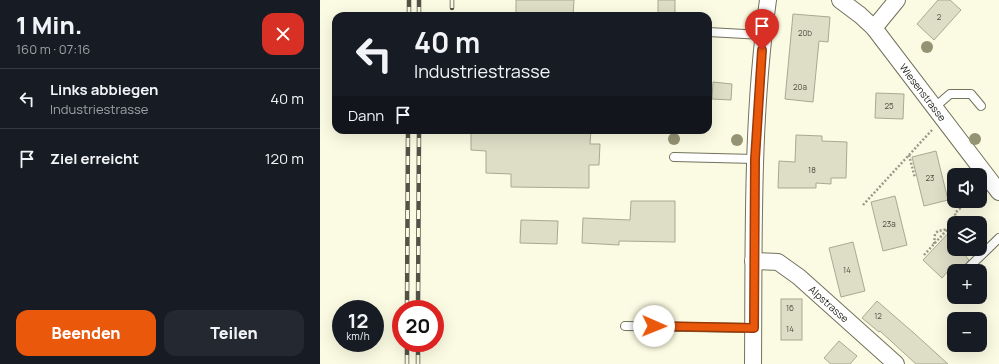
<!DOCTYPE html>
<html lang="de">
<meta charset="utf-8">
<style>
:root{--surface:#171b24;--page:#242831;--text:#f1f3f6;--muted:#9ea1a6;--line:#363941;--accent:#ea580c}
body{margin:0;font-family:Manrope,sans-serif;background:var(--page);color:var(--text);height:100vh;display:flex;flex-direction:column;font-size:15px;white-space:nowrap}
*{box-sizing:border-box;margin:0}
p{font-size:13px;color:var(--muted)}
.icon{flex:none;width:22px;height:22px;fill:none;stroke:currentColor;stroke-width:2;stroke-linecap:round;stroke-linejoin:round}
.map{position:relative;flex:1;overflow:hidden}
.drawer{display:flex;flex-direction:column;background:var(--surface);width:320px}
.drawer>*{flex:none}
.banner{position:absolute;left:12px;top:12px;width:380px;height:122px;border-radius:12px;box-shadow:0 4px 16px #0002;background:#171b24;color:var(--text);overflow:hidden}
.fabs{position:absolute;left:627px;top:168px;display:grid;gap:8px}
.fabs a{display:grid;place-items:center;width:40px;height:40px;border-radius:8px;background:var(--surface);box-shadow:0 4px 16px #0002;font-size:20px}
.speed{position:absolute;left:12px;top:300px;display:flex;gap:8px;font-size:20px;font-weight:700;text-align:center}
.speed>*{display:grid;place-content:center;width:52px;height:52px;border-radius:50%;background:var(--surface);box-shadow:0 4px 16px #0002;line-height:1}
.speed small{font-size:10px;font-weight:400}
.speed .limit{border:6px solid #d22;background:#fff;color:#111}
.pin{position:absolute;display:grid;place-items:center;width:34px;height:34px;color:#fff;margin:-41px -17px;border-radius:50% 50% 50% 0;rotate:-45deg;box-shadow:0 0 4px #0007}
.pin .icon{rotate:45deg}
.me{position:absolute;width:44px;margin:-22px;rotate:91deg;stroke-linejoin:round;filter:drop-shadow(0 0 3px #0008)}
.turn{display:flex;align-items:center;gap:14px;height:84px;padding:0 16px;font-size:18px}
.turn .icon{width:52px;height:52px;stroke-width:2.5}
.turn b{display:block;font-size:28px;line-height:34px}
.then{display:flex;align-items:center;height:38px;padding:0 16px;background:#0003;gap:8px;font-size:15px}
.round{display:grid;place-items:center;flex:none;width:42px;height:42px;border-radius:12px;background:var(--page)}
.overview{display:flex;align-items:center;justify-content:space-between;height:68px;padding:0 16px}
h1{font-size:24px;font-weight:800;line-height:30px}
.button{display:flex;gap:8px;margin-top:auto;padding:8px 16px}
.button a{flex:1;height:46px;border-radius:12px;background:var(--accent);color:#fff;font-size:16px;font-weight:800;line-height:46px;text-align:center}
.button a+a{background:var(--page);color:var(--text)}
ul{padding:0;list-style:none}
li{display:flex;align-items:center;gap:12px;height:60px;padding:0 16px;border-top:1px solid var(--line)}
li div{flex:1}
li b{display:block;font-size:15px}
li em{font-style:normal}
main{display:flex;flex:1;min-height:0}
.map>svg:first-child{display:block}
</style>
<main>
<section class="drawer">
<div class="overview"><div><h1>1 Min.</h1><p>160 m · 07:16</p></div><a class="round" style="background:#d93025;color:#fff"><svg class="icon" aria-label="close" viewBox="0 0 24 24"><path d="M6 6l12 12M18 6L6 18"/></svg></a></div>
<ul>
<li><svg class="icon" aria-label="left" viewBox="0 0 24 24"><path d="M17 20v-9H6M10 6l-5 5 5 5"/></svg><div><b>Links abbiegen</b><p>Industriestrasse</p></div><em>40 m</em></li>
<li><svg class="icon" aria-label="arrive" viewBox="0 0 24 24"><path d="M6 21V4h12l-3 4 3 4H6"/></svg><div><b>Ziel erreicht</b></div><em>120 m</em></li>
</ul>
<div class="button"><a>Beenden</a><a>Teilen</a></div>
</section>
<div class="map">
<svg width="679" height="364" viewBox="0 0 679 364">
<rect width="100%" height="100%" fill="#fbfbe3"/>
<g fill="#dedec6" stroke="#a9a992">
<path d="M196 0H254L253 16H196Z"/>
<rect x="338" y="0" width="17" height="16"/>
<path d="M618 0H630L641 10 614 40 597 24Z"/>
<path d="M473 14 510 17 508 42 499 41 493 102 465 99Z"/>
<path d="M393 82 412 84 411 100 392 99Z"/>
<path d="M556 93 584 94 583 119 555 118Z"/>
<path d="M151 130H271L270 144H280L279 165H269V188L191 187V174L166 173V151L151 150Z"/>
<path d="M476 135 502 136V141L527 142 526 178H511V184L496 183V188H458L459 161 475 162Z"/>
<path d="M616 151 628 200 604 206 592 157Z"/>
<path d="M575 196 587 245 563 251 551 202Z"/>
<path d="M311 201H355V242L299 241V245L262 243 263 218 310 220Z"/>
<path d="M201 220 238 221 237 244 200 243Z"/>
<path d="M634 227V249H640L649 260 640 271 629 270 622 278 603 260Z"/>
<path d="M533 242 545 291 521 297 509 248Z"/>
<rect x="461" y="299" width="21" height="41"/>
<path d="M557 301 595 334 628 364H596L560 331 559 332 542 318Z"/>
<path d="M519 341 537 356 530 364H511L504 358Z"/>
</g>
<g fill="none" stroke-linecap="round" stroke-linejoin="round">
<defs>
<g id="lane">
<path d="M388 32 443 35"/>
<path d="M615 107 630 94H651L661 106"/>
<path d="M354 157 435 159"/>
<path d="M645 271 679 238"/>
<path d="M305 326 433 328"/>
</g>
<g id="street">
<path id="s1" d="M520 0 540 15 554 28 679 192"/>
<path d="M554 28 577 0"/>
<path id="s2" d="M433 261 458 262 479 277 576 364"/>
<path d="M433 364C434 243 431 120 448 0"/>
</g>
</defs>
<use href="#lane" stroke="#72725d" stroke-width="10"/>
<use href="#street" stroke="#72725d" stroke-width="18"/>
<g stroke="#9a9a89" stroke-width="2.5" stroke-dasharray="2 2" stroke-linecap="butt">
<path d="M589 155 595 178"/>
<path d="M543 205 612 130"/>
<path d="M614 244 615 234 618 231 628 229"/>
<path d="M604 255 636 220 635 213 648 201"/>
</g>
<use href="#lane" stroke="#fff" stroke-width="8"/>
<use href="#street" stroke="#fff" stroke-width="16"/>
<defs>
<g id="rail">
<path d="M132 8V0"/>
<path d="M89 16V0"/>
<path d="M99 16V0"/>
<path d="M87 309 88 130"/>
<path d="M98 309 99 130"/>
<path d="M87 364V343"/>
<path d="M98 364V343"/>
</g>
</defs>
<use href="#rail" stroke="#525246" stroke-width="4.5"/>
<use href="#rail" stroke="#fbfbe3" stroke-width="3" stroke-dasharray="9" stroke-linecap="butt"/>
</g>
<g fill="#949374">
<circle cx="607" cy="47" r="6"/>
<circle cx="354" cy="139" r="6"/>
<circle cx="655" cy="139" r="6"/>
<circle cx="417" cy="140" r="6"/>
</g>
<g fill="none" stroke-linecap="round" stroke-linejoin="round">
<defs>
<path id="route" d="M334 326 434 328 435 159 442 50"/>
</defs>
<use href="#route" stroke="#983908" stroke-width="10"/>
<use href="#route" stroke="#ea580c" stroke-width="7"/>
</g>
<g text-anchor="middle" stroke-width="3" stroke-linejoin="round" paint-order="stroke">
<g font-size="8" fill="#4f4f43">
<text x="619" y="20">2</text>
<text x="485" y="36">20b</text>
<text x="480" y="90">20a</text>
<text x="569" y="109">25</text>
<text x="492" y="173">18</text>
<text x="610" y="181">23</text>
<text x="569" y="227">23a</text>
<text x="527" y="273">14</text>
<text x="470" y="311">16</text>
<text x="558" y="319">12</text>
<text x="470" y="332">14</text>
</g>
<g font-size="10" fill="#1f1f17" stroke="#fbfbe3">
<text dy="4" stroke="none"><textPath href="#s1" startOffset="125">Wiesenstrasse</textPath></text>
<text dy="4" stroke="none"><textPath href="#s2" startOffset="91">Alpstrasse</textPath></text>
</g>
</g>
</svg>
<div class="fabs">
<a><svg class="icon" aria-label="sound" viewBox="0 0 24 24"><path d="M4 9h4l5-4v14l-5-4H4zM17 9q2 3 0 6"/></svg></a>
<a><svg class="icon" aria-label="layers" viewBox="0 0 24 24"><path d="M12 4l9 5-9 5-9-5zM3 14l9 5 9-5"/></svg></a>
<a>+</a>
<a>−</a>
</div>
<div class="speed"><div>12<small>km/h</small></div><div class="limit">20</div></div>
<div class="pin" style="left:442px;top:50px;background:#d93025"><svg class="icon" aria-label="arrive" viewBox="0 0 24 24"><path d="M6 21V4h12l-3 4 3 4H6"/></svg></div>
<svg class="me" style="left:334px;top:326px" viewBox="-20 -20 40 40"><circle r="19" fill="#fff"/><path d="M0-13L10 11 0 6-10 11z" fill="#ea580c"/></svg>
<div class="banner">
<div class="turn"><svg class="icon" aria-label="left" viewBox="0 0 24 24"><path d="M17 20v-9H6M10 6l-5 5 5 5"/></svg><div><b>40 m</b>Industriestrasse</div></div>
<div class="then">Dann<svg class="icon" aria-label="arrive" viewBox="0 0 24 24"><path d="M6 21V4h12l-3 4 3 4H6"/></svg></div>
</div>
</div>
</main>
